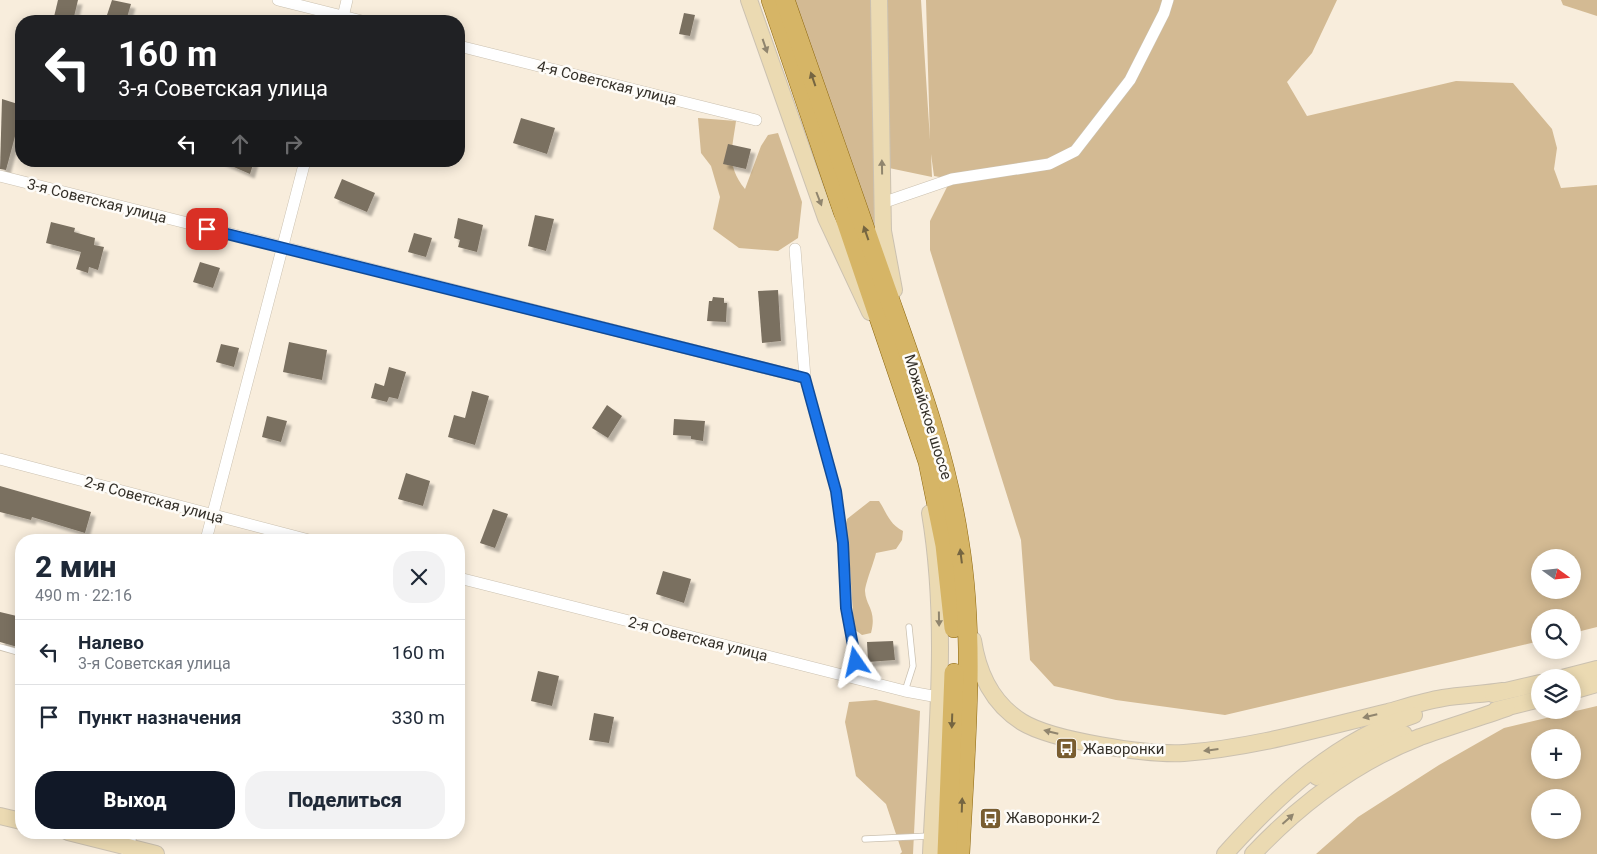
<!DOCTYPE html>
<html lang="ru">
<meta charset="utf-8">
<style>
:root{--surface:#fff;--page:#f2f2f3;--text:#1f2937;--muted:#747a83;--line:#e0e1e3;--accent:#111827}
body{margin:0;font-family:Roboto,sans-serif;background:var(--page);color:var(--text);height:100vh;display:flex;flex-direction:column;font-size:19px;white-space:nowrap}
*{box-sizing:border-box;margin:0}
p{font-size:16px;color:var(--muted)}
.icon{flex:none;width:28px;height:28px;fill:none;stroke:currentColor;stroke-width:2;stroke-linecap:round;stroke-linejoin:round}
.map{position:relative;flex:1;overflow:hidden}
.panel{position:absolute;left:15px;top:534px;width:450px;height:305px;display:flex;flex-direction:column;background:var(--surface);border-radius:20px;box-shadow:0 2px 12px #0003}
.panel>*{flex:none}
.hud{position:absolute;left:15px;top:15px;width:450px;height:152px;border-radius:20px;box-shadow:0 2px 12px #0003;background:#202124;color:#fff;overflow:hidden}
.needle{width:32px;rotate:105deg}
.fabs{position:absolute;left:1531px;top:549px;display:grid;gap:10px}
.fabs a{display:grid;place-items:center;width:50px;height:50px;border-radius:50%;background:var(--surface);box-shadow:0 2px 12px #0003;font-size:25px}
.pin{position:absolute;display:grid;place-items:center;width:42px;height:42px;color:#fff;margin:-21px;border-radius:10px;box-shadow:0 2px 8px #0006}
.me{position:absolute;width:55px;margin:-28px;rotate:349deg;stroke-linejoin:round;filter:drop-shadow(0 0 4px #0008)}
.turn{display:flex;align-items:center;gap:18px;height:105px;padding:0 20px;font-size:22px}
.turn .icon{width:65px;height:65px;stroke-width:2.5}
.turn b{display:block;font-size:35px;line-height:42px}
.lanes{display:flex;align-items:center;height:48px;padding:0 20px;background:#0003;justify-content:center;gap:25px;direction:ltr}
.lanes .off{opacity:.35}
.round{display:grid;place-items:center;flex:none;width:52px;height:52px;border-radius:20px;background:var(--page)}
.overview{display:flex;align-items:center;justify-content:space-between;height:85px;padding:0 20px}
h1{font-size:30px;font-weight:800;line-height:38px}
.cta{display:flex;gap:10px;margin-top:auto;padding:10px 20px}
.cta a{flex:1;height:58px;border-radius:20px;background:var(--accent);color:#fff;font-size:20px;font-weight:800;line-height:58px;text-align:center}
.cta a+a{background:var(--page);color:var(--text)}
ul{padding:0;list-style:none}
li{display:flex;align-items:center;gap:15px;height:65px;padding:0 20px;border-top:1px solid var(--line)}
li div{flex:1}
li b{display:block;font-size:19px}
li em{font-style:normal}
.map>svg:first-child{display:block}
</style>
<div class="map">
<svg width="1597" height="854" viewBox="0 0 1597 854">
<defs>
<filter id="shadow"><feDropShadow dx="4.5" dy="4.5" stdDeviation="1" flood-color="#0004"/></filter>
</defs>
<rect width="100%" height="100%" fill="#f8eddc"/>
<g fill="#d3ba93" fill-rule="evenodd">
<path d="M791 0H875L880 250Z"/>
<path d="M887 0H921L930 140 926 0H1337L1312 53 1287 82 1307 116 1456 81 1513 83 1552 129 1557 148 1554 169 1561 188 1597 185V627L1573 633 1572 618H1540V641L1225 715 1116 700 1054 686 1030 660 1021 540 930 250V221L951 179 934 176 931 154 932 177 889 168ZM1540 558H1572V590H1540Z"/>
<path d="M1561 0H1597V16L1563 5Z"/>
<path d="M698 118 736 121C732 150 726 166 745 189L761 146 768 135 778 133 802 202 798 238 778 251 739 248 713 229 720 197 711 166 701 153Z"/>
<path d="M870 501H879C887 513 889 524 903 531L902 540 896 549 876 553C874 562 865 584 865 591 866 607 877 610 871 633L862 635 854 629 848 538 845 528 847 519Z"/>
<path d="M876 700 920 711 913 854H900L902 852 886 804 856 776 845 722 849 702Z"/>
<path d="M1597 706V854H1316L1358 817 1439 765 1504 728ZM1540 738H1572V770H1540ZM1540 798H1572V830H1540Z"/>
</g>
<g fill="#7a7061" filter="url(#shadow)">
<path d="M58 0H78L73 21H53Z"/>
<path d="M112 0 131 4 126 21H105Z"/>
<path d="M684 13 695 15 690 36 679 34Z"/>
<path d="M2 99 21 105V114L6 170 0 169Z"/>
<path d="M521 118 555 128 547 154 513 143Z"/>
<path d="M728 144 751 149 746 169 723 164Z"/>
<path d="M220 161H254L250 174Z"/>
<path d="M342 179 375 193 367 212 334 198Z"/>
<path d="M535 215 554 219 546 251 528 246Z"/>
<path d="M458 218 483 225 477 252 458 247 460 240 454 238Z"/>
<path d="M51 222 75 228 74 232 95 238 94 245 104 247 98 270 89 267 88 273 76 269 81 252 46 243Z"/>
<path d="M414 233 432 238 426 257 408 252Z"/>
<path d="M200 262 220 268 213 288 193 282Z"/>
<path d="M778 290 781 341 762 343 758 291Z"/>
<path d="M713 297 724 298V303H727L726 322 707 321 709 301H712Z"/>
<path d="M289 342 327 350 322 380 283 372Z"/>
<path d="M221 344 239 348 234 367 216 362Z"/>
<path d="M389 367 406 372 398 399 389 397 387 402 371 398 375 383 384 386Z"/>
<path d="M472 391 489 396 475 445 448 437 454 415 465 418Z"/>
<path d="M607 405 622 416 608 438 592 428Z"/>
<path d="M267 416 287 421 281 442 262 437Z"/>
<path d="M674 419 705 421 703 441 691 439V436L673 435Z"/>
<path d="M406 473 430 481 423 506 398 499Z"/>
<path d="M0 486 91 512 85 533 32 517 31 520 0 512Z"/>
<path d="M493 509 508 514 495 548 480 543Z"/>
<path d="M663 571 691 579 684 603 656 594Z"/>
<path d="M0 612 21 617V648L0 642Z"/>
<path d="M893 641 895 660 868 662 867 642Z"/>
<path d="M538 671 559 676 552 706 531 701Z"/>
<path d="M594 713 614 717 609 743 589 740Z"/>
</g>
<g fill="none" stroke-linecap="round" stroke-linejoin="round">
<defs>
<g id="service">
<path d="M805 378 836 491 843 543 845 608 859 680"/>
<path d="M0 647 21 653"/>
<path d="M905 691 913 666 909 627"/>
<path d="M865 839 930 836"/>
</g>
<g id="minor">
<path d="M278 0 362 21"/>
<path d="M342 21 347 0"/>
<path d="M459 46 756 120"/>
<path d="M0 176 805 378 795 249"/>
<path d="M882 203 952 179 1049 164 1075 151 1130 80 1164 13 1168 0"/>
<path d="M0 459 309 540"/>
<path d="M206 540 305 161"/>
<path d="M459 578 905 691 938 697"/>
<path d="M127 852 132 832"/>
</g>
<g id="secondary">
<path d="M749 0 826 218 870 312"/>
<path d="M879 0 883 231 894 290"/>
<path d="M930 513C949 625 936 741 931 854"/>
<path d="M973 640C978 673 993 704 1022 722 1053 741 1148 755 1184 753 1253 748 1321 728 1388 712 1406 707 1425 701 1443 698 1463 695 1484 694 1503 691"/>
<path d="M1562 678 1597 669"/>
<path d="M1572 691 1597 684"/>
<path d="M1493 694 1540 683"/>
<path d="M1496 710 1540 699"/>
<path d="M1317 777 1357 753 1404 734"/>
<path d="M0 816 21 821"/>
<path d="M68 832 156 854"/>
<path d="M1225 854C1279 794 1336 740 1414 715"/>
<path d="M1253 854C1300 804 1356 762 1420 737 1449 727 1478 718 1507 708"/>
</g>
<g id="primary">
<path d="M771 0 928 462 945 545 954 628"/>
<path d="M785 0C819 96 852 193 886 289 915 371 946 453 959 540 976 643 965 750 960 854"/>
<path d="M947 854 954 673"/>
</g>
</defs>
<use href="#service" stroke="#cbc1b0" stroke-width="7"/>
<use href="#minor" stroke="#cbc1b0" stroke-width="12"/>
<use href="#secondary" stroke="#cbc1b0" stroke-width="18"/>
<use href="#primary" stroke="#8c660e" stroke-width="20"/>
<use href="#service" stroke="#fff" stroke-width="5.5"/>
<use href="#minor" stroke="#fff" stroke-width="11"/>
<use href="#secondary" stroke="#ebdab2" stroke-width="16"/>
<use href="#primary" stroke="#d6b566" stroke-width="19"/>
</g>
<defs><path id="oneway-solid" d="M-6-.8H1V-3.2L6.5 0L1 3.2V.8H-6Z" transform="scale(1.25)"/></defs>
<g fill="#90856e">
<use href="#oneway-solid" transform="translate(765 46) rotate(71)"/>
<use href="#oneway-solid" transform="translate(882 167) rotate(-91)"/>
<use href="#oneway-solid" transform="translate(819 199) rotate(69)"/>
<use href="#oneway-solid" transform="translate(939 619) rotate(89)"/>
<use href="#oneway-solid" transform="translate(1370 716) rotate(166)"/>
<use href="#oneway-solid" transform="translate(1051 732) rotate(-166)"/>
<use href="#oneway-solid" transform="translate(1211 750) rotate(173)"/>
<use href="#oneway-solid" transform="translate(1288 819) rotate(-42)"/>
</g>
<g fill="#756541">
<use href="#oneway-solid" transform="translate(813 79) rotate(-109)"/>
<use href="#oneway-solid" transform="translate(866 233) rotate(-109)"/>
<use href="#oneway-solid" transform="translate(961 556) rotate(-97)"/>
<use href="#oneway-solid" transform="translate(952 721) rotate(92)"/>
<use href="#oneway-solid" transform="translate(962 805) rotate(-88)"/>
</g>
<g fill="none" stroke-linecap="round" stroke-linejoin="round">
<defs>
<path id="route" d="M207 229 805 378 836 491 843 543 846 608 856 662"/>
</defs>
<use href="#route" stroke="#114b97" stroke-width="12"/>
<use href="#route" stroke="#1a73e8" stroke-width="9"/>
</g>
<defs>
<symbol id="bus-square" viewBox="-11 -11 22 22"><rect x="-9" y="-9" width="18" height="18" rx="4" fill="#795d30" stroke="#fefcf8"/><path d="M-5-6H5V4H4V6H2V4H-2V6H-4V4H-5ZM-3.5-4V0h7V-4ZM-3.5 1.2v1.5H-2V1.2ZM2 1.2v1.5H3.5V1.2Z" fill="#fff"/></symbol>
</defs>
<g fill-rule="evenodd">
<use href="#bus-square" x="1054" y="736" width="25" height="25"/>
<use href="#bus-square" x="978" y="806" width="25" height="25"/>
</g>
<g text-anchor="middle" stroke-width="5" stroke-linejoin="round" paint-order="stroke">
<g font-size="15" fill="#343029" stroke="#fefcf8">
<text transform="translate(607 83) rotate(14)" y="5">4-я Советская улица</text>
<text transform="translate(97 201) rotate(14)" y="5">3-я Советская улица</text>
<text transform="translate(928 417) rotate(73)" y="5">Можайское шоссе</text>
<text transform="translate(154 500) rotate(15)" y="5">2-я Советская улица</text>
<text transform="translate(698 639) rotate(14)" y="5">2-я Советская улица</text>
</g>
<g font-size="15" fill="#343029" stroke="#fefcf8" text-anchor="start">
<text x="1083" y="754">Жаворонки</text>
<text x="1006" y="823">Жаворонки-2</text>
</g>
</g>
</svg>
<div class="fabs">
<a><svg class="needle" viewBox="-14 -14 28 28"><path d="M0-13l5 13h-10z" fill="#e53935"/><path d="M0 13l5-13h-10z" fill="#747a83"/></svg></a>
<a><svg class="icon" aria-label="search" viewBox="0 0 24 24"><circle cx="10" cy="10" r="6"/><path d="M15 15l6 6"/></svg></a>
<a><svg class="icon" aria-label="layers" viewBox="0 0 24 24"><path d="M12 4l9 5-9 5-9-5zM3 14l9 5 9-5"/></svg></a>
<a>+</a>
<a>−</a>
</div>
<div class="pin" style="left:207px;top:229px;background:#d93025"><svg class="icon" aria-label="arrive" viewBox="0 0 24 24"><path d="M6 21V4h12l-3 4 3 4H6"/></svg></div>
<svg class="me" style="left:856px;top:662px" viewBox="-20 -20 40 40"><path d="M0-17L14 15 0 8-14 15z" fill="#1a73e8" stroke="#fff" stroke-width="4"/></svg>
<div class="hud">
<div class="turn"><svg class="icon" aria-label="left" viewBox="0 0 24 24"><path d="M17 20v-9H6M10 6l-5 5 5 5"/></svg><div><b>160 m</b>3-я Советская улица</div></div>
<div class="lanes"><svg class="icon" aria-label="left" viewBox="0 0 24 24"><path d="M17 20v-9H6M10 6l-5 5 5 5"/></svg><svg class="icon off" aria-label="ahead" viewBox="0 0 24 24"><path d="M12 20V5M6 11l6-6 6 6"/></svg><svg class="icon off" aria-label="right" viewBox="0 0 24 24"><path d="M7 20v-9h11M14 6l5 5-5 5"/></svg></div>
</div>
<section class="panel">
<div class="overview"><div><h1>2 мин</h1><p>490 m · 22:16</p></div><a class="round"><svg class="icon" aria-label="close" viewBox="0 0 24 24"><path d="M6 6l12 12M18 6L6 18"/></svg></a></div>
<ul>
<li><svg class="icon" aria-label="left" viewBox="0 0 24 24"><path d="M17 20v-9H6M10 6l-5 5 5 5"/></svg><div><b>Налево</b><p>3-я Советская улица</p></div><em>160 m</em></li>
<li><svg class="icon" aria-label="arrive" viewBox="0 0 24 24"><path d="M6 21V4h12l-3 4 3 4H6"/></svg><div><b>Пункт назначения</b></div><em>330 m</em></li>
</ul>
<div class="cta"><a>Выход</a><a>Поделиться</a></div>
</section>
</div>
